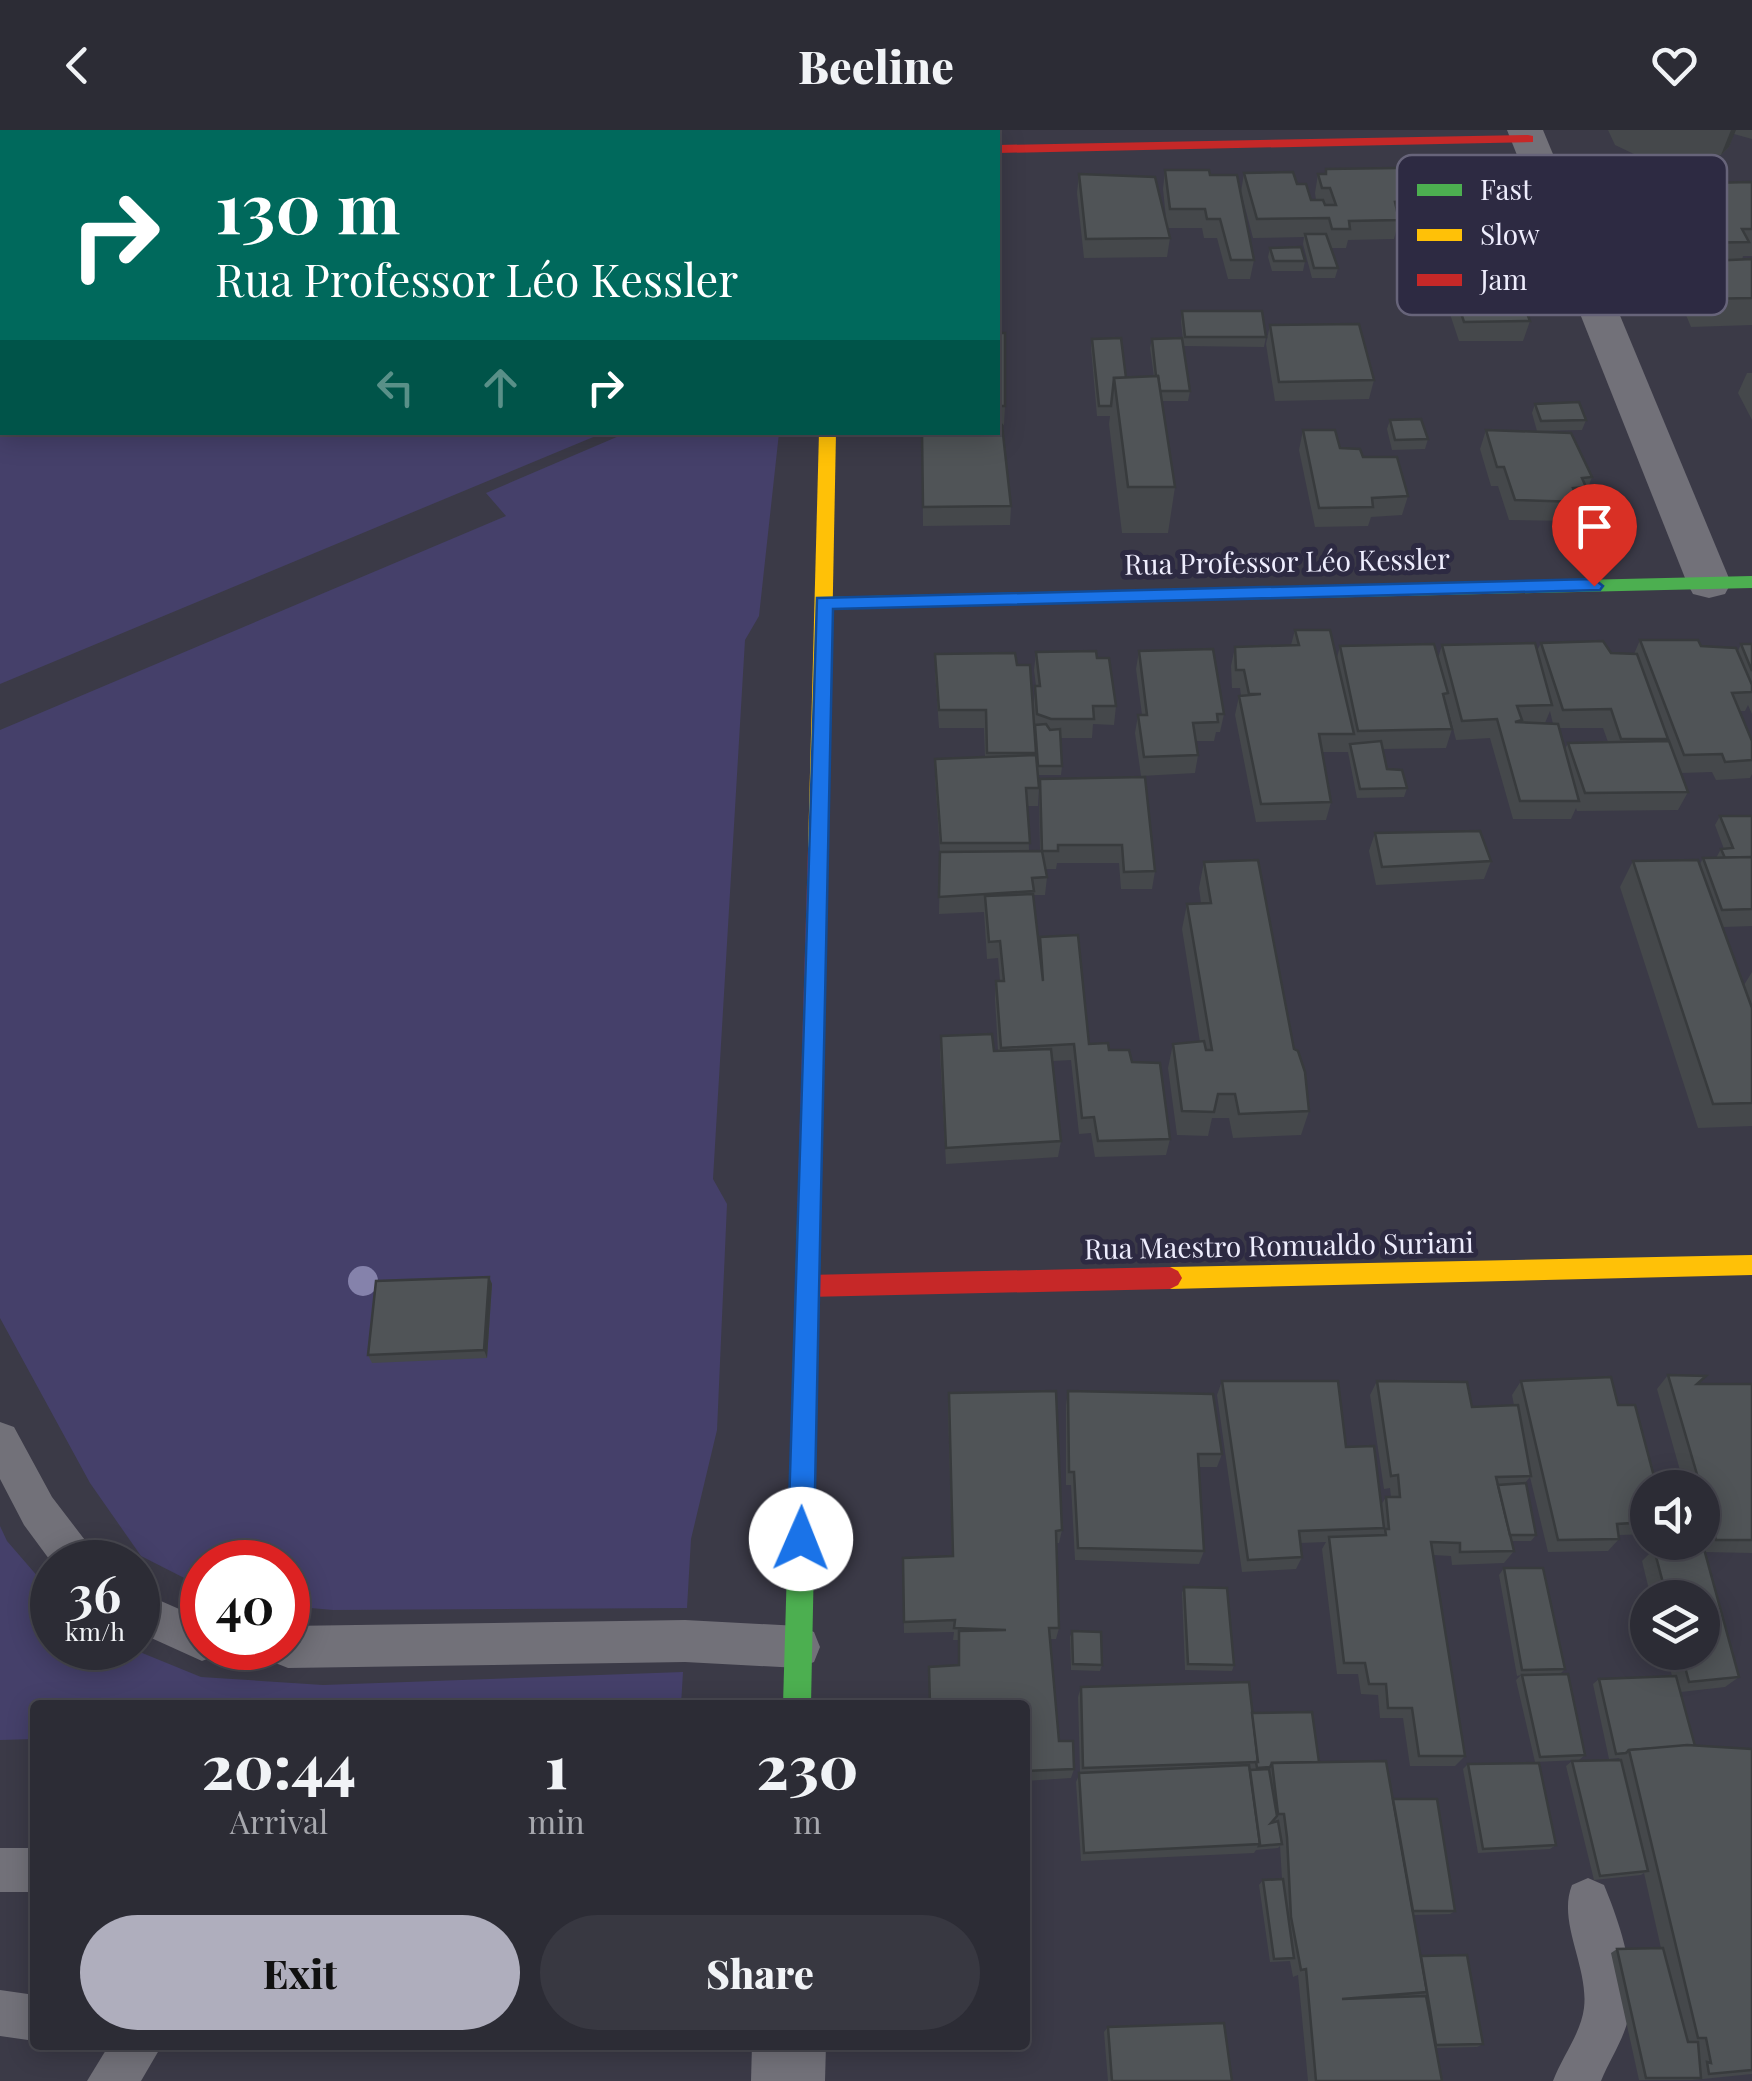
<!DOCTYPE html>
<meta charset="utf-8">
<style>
:root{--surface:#2c2c35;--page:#383841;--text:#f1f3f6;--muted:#a6a7ad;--line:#484850;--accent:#afaebd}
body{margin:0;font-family:"Playfair Display",serif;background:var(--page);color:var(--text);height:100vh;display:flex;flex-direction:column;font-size:38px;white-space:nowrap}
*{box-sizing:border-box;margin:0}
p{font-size:32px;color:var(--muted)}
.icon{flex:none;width:55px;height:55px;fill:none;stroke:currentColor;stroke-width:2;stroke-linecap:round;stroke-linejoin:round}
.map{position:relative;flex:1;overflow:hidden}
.drawer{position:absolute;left:30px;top:1570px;width:1000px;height:350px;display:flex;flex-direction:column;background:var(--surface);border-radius:10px;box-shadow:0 5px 25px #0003,0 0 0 2px var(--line)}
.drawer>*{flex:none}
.top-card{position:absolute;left:0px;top:0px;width:1000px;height:305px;box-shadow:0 5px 25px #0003,0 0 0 2px var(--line);background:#00695c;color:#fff;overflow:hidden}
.buttons{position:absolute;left:1630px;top:1340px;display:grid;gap:20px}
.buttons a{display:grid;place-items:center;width:90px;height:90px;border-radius:50%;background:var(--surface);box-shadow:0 5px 25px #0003,0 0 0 2px var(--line);font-size:50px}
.speed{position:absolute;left:30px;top:1410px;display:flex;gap:20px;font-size:50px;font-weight:700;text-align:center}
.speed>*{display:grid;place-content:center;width:130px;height:130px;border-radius:50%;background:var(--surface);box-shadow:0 5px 25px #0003,0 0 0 2px var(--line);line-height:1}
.speed small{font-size:25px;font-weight:400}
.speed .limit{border:15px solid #d22;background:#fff;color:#111}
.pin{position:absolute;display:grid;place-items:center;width:85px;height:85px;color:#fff;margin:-102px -42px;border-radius:50% 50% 50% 0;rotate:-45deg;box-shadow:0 0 10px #0007}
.pin .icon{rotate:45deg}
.me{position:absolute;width:110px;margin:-55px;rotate:1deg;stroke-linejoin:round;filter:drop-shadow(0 0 8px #0008)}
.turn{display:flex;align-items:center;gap:35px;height:210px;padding:0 50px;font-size:45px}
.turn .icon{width:130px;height:130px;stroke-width:2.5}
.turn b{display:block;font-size:70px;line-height:85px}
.lanes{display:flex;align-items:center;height:95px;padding:0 50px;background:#0003;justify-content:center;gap:50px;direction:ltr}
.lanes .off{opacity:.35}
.eta{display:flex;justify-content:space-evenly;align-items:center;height:170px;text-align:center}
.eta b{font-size:60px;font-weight:800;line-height:70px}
.action{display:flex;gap:20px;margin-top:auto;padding:20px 50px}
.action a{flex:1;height:115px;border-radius:60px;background:var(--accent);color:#111;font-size:40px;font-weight:800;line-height:115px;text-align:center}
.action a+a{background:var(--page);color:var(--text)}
header{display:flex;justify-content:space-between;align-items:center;height:130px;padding:0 50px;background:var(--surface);font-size:45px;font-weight:800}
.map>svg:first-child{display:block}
</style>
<header><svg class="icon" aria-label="back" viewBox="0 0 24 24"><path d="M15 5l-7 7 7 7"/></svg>Beeline<svg class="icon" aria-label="heart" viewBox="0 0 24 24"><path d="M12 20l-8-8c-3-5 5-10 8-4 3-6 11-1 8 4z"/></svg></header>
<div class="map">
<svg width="1752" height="1951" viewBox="0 0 1752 1951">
<rect width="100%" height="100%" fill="#3b3a47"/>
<g fill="#45406a">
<path d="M0 131 2 302 603 303 0 554Z"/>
<path d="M626 303H779L759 486 745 510 713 1049 727 1074 717 1300 691 1409 687 1478 333 1480 288 1476V1432H202V1457L141 1426 90 1353 0 1188V600L506 386 486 363Z"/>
<path d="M0 1396 7 1411 52 1463V1518H130L201 1547 323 1555 683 1542 681 1575H35V1609L0 1610Z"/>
</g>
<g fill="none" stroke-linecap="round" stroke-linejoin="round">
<g fill="#727179" fill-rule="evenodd">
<path d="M0 1292 14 1297 52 1367 91 1418 97 1432 52 1433 24 1395 0 1349Z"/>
<path d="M138 1461 202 1489V1518H220L217 1525 202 1531 138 1502Z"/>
<path d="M685 1490 799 1496 814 1502 820 1517 814 1532 799 1538 685 1532 288 1538 273 1532 267 1518H288V1496Z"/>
<rect x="0" y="1718" width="35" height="44"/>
<path d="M1588 1748 1604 1755C1619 1791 1638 1846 1629 1886 1624 1909 1610 1929 1601 1951H1553C1562 1927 1581 1903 1584 1878 1589 1837 1557 1792 1572 1755Z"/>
<path d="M0 1860 35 1865V1911L0 1906Z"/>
<path d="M109 1915H162L141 1951H87Z"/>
</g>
<g fill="#727179" fill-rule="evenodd">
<path d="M1507 0H1543L1731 453 1725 464 1709 468 1693 464 1687 453Z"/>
<path d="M752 1915H826L825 1951H751Z"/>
</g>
<g fill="#4caf50" fill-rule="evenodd">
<path d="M1752 446V458L824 479 815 473 824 467Z"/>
<path d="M809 1083 817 1086 821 1093 811 1575H783L797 1093 801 1086Z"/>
</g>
<g fill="#ffc107" fill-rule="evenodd">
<path d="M819 302H836L828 718 818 726 808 718Z"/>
<path d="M1752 1125V1145L1170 1159 1162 1155 1158 1148 1162 1141 1170 1137Z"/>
</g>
<g fill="#c62828" fill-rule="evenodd">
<rect x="829" y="0" width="14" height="2"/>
<path d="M1528 5 1533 6V12L998 23V15Z"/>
<path d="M818 710 828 718 821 1093 817 1100 809 1103 801 1100 797 1093 808 718Z"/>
<path d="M1170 1137 1178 1141 1182 1148 1178 1155 1170 1159 807 1167 799 1163 795 1156 799 1149 807 1145Z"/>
</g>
</g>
<circle fill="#8582ab" cx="363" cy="1151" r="15"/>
<g fill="#45484b" fill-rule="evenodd">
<path d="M1608 0H1752V9L1734 4 1729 17 1721 25H1636L1615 15Z"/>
<path d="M1326 39 1480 66 1530 191 1523 211H1459L1446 172 1447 168H1428L1421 146 1426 126H1431L1419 89 1420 85H1404L1403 90H1399L1394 109 1348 110 1346 118H1331L1338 138 1335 148H1312L1303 114 1304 107 1253 108 1241 62 1244 43 1297 54 1311 70H1316L1315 63 1318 44H1325Z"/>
<path d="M1165 40 1210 45 1254 130 1250 149H1228L1217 108H1204L1202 98H1167L1163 59Z"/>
<path d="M1079 44 1170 108 1167 127 1084 128 1077 63Z"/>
<path d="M1655 48 1708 53 1752 52V126H1743L1742 130 1752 129V195L1691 197 1675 159 1683 141 1668 111H1661L1645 75Z"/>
<path d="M1270 118 1305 131 1303 141H1272L1268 127Z"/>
<path d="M1182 181 1266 207 1264 217 1184 216 1190 261 1188 271H1162L1175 357 1168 403H1122L1109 294 1110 286H1097L1091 218 1092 209 1126 248 1154 247 1150 218 1152 209 1183 211 1181 191Z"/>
<path d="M1270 195 1374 250 1369 269 1275 271 1266 214Z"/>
<path d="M998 203 1005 276 1004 295H1002L1011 376 1010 395 923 396 922 302H998Z"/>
<path d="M1747 243H1752V290L1738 263Z"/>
<path d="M1535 274 1586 290 1582 300 1537 301 1532 283Z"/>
<path d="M1390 290 1428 309 1425 319 1392 320 1387 299Z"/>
<path d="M1303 300 1340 318 1363 327 1408 366 1402 385 1371 387 1368 396 1315 397 1299 320Z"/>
<path d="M1486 300 1592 347 1585 366H1582L1571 391 1509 390 1498 356H1491L1480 319Z"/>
<path d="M1295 500 1337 528 1340 516 1438 528 1442 515 1537 521 1541 513 1611 523 1634 524 1640 510 1738 521 1741 514H1752V584L1748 575 1745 581H1739L1752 611V644L1750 648 1716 650 1712 642 1681 643 1688 662 1678 680 1577 681 1576 678 1571 689H1513L1490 608 1456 610 1446 571 1452 599 1446 618 1383 619 1387 639 1407 658 1404 667 1357 668 1348 622H1322L1331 672 1326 690 1256 692 1235 585 1239 566H1241L1240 558H1232L1231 536 1235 517 1291 515ZM1550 581 1553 594 1545 593ZM1559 598H1603L1608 612 1568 613 1565 619Z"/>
<path d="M1139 521 1224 584 1220 602H1216L1214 611H1196L1198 625 1195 643 1141 646 1135 603 1138 585H1142L1136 539Z"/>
<path d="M1036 522 1097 528 1116 576 1114 595 1093 594 1092 608H1061L1062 636 1061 645H1038L1039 658 1038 676H1028L1029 721H1040L1039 667 1040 649 1155 741 1152 759H1121L1119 733H1057L1056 739H1045L1047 747 1045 765H1033L1039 814 1089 914 1109 920 1132 932 1170 1009 1166 1025 1095 1027 1091 1003 1079 1004 1071 930 1053 931 1061 1011 1058 1027 946 1034 940 923 941 906 998 921 995 869 996 851H1000L998 828 987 829 984 782 939 784 940 722 935 647V629L985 627 984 598H939L935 543V524L1017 535 1033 575 1036 556 1034 540Z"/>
<path d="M1720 686H1752V796L1723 797 1744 855 1752 842V996L1698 998 1620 757 1633 731 1700 734 1703 728H1716L1721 719H1724L1715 695Z"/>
<path d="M1375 703 1491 731 1484 749 1376 755 1369 721Z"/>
<path d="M1204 732 1294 919 1309 981 1301 1005 1233 1008 1229 988H1212L1208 1006 1177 1005 1168 938 1173 914 1200 912 1182 799 1187 774 1201 773 1199 758Z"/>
<path d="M489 1147 492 1154 487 1228 372 1233 368 1225Z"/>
<path d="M1668 1245 1698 1254H1752V1423L1704 1422 1739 1547 1725 1557 1681 1562 1695 1616 1752 1619V1944L1693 1950H1639L1611 1823 1617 1819 1661 1818 1644 1743 1641 1745 1594 1750 1566 1636 1572 1631 1617 1630 1620 1628 1609 1629 1593 1554 1599 1549 1672 1546 1666 1522H1702V1468H1651L1642 1431 1654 1419H1702L1700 1412H1702V1358H1685L1657 1259Z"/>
<path d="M1222 1251 1346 1317 1381 1375 1386 1367H1391L1390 1358 1384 1359 1370 1265 1377 1251 1472 1277 1514 1275 1512 1265 1521 1251 1618 1275 1648 1358V1404L1619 1405V1409L1608 1421 1548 1422 1530 1347 1525 1353 1536 1405 1531 1411H1511L1514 1421 1504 1433 1452 1435 1451 1426 1433 1425 1465 1626 1455 1636H1410L1403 1588H1380L1378 1565 1361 1564 1358 1544H1337L1322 1419 1326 1412 1300 1413 1302 1427 1296 1439 1242 1442 1217 1265Z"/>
<path d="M1068 1261 1222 1324 1217 1337H1199L1204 1421 1199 1434 1075 1430 1071 1355H1066V1275Z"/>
<path d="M949 1263 1062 1400 1059 1413H1056L1059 1498 1056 1509H1050L1059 1611 1074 1639 1071 1648 1025 1651V1575H929V1537L958 1535V1510H953L954 1502 904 1503 903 1428 952 1426 948 1277Z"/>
<path d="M1504 1438 1565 1539 1560 1544 1585 1625 1579 1630 1535 1632 1516 1550 1521 1545 1517 1546 1499 1445Z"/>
<path d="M1184 1457 1234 1535 1232 1541 1185 1540 1182 1463Z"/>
<path d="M1072 1501 1102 1535 1100 1541 1071 1540 1070 1507Z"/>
<path d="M1081 1557 1252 1583 1319 1632 1393 1669 1455 1781 1450 1784 1414 1785 1421 1826 1483 1914 1477 1917 1436 1918 1442 1951H1308L1298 1845 1293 1847 1290 1831 1270 1832 1259 1755 1263 1750 1282 1749 1280 1716 1278 1718 1256 1720 1254 1723 1081 1731 1076 1652 1080 1643 1078 1567Z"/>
<path d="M1468 1634 1556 1715 1550 1719 1478 1723 1463 1639Z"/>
<path d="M1108 1897 1232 1951H1108L1104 1902Z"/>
</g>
<g fill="#383b3d">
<path d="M1731 0H1736L1729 17 1721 25Z"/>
<path d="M489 1147 492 1154 487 1228 484 1220Z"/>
</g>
<g fill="#505457" stroke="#383b3d" stroke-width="2.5">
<path d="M1470 37 1480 66H1406L1408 71 1395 72 1399 90 1349 91 1350 99H1332L1329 88 1257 89 1244 43 1293 42 1297 54H1306L1311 70H1323L1325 75H1336L1330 58H1322L1318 44H1326V39Z"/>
<path d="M1165 40H1209L1210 45H1237L1254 130H1231L1220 89H1207L1205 79H1170Z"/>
<path d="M1079 44 1155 47 1170 108 1086 109Z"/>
<path d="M1697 47 1708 53 1752 52V99H1742L1749 112 1693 113 1678 84 1671 83 1655 48Z"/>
<path d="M1482 68 1498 106 1486 108H1498L1513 148 1486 151 1514 150 1530 191 1464 192 1451 153 1477 150 1434 149 1426 126H1441L1437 110 1458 111 1457 108 1436 107 1424 70Z"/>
<path d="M1305 104H1326L1338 138H1314Z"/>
<path d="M1301 117 1305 131H1274L1270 118Z"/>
<path d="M1752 129V168L1702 169 1686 132Z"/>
<path d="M1182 181H1262L1266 207H1185Z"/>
<path d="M1359 194 1374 250 1279 252 1270 195Z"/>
<rect x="998" y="203" width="7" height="73"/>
<path d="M1121 208 1126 248H1114L1111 276H1099L1092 209Z"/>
<path d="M1182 208 1190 261H1160L1158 246H1156L1152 209Z"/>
<path d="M1158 246 1175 357H1128L1114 248Z"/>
<path d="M1579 272 1586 290 1541 291 1535 274Z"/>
<path d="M1421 289 1428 309 1395 310 1390 290Z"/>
<path d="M998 295H1002L1011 376 923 377 922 302H998Z"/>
<path d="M1303 300H1335L1340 318 1360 319 1363 327H1397L1408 366 1372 368 1373 377 1319 378Z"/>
<path d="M1486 300 1571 303 1592 347 1582 348 1586 357 1573 358 1578 372 1515 370 1504 337H1497Z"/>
<path d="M1295 500H1330L1354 604H1319L1331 672 1261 674 1239 566 1261 564H1249L1244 540H1236L1235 517 1299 515Z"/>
<path d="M1640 510H1698L1701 516 1736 518 1752 555V562L1732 563 1752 611V630L1725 632 1722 624 1684 625Z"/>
<path d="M1603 511 1611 523 1637 524 1668 609H1621L1611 579 1563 580 1541 513Z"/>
<path d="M1535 513 1552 575 1517 576 1522 590 1515 592 1558 594 1579 671H1520L1497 589 1462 591 1442 515Z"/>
<path d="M1434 514 1448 563 1443 564 1452 599 1358 601 1340 516Z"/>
<path d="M1741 514H1752V541Z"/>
<path d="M1213 519 1224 584H1217L1218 592 1193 593 1198 625 1144 627 1138 585H1147L1139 521Z"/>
<path d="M1096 521 1097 528H1109L1116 576H1093L1094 589H1051L1037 584 1035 556H1040L1036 522Z"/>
<path d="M1015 523 1017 535H1030L1036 623H987L986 580H939L935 524Z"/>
<path d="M1046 594 1050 600 1060 599 1062 636H1038L1035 595Z"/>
<path d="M1381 611 1387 639 1402 640 1407 658 1360 659 1350 614Z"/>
<path d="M1669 611 1688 662 1585 663 1568 613Z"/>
<path d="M1036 625 1039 658H1026L1030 713H941L935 629Z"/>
<path d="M1145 647 1155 741 1124 742 1122 715H1058V721H1042L1040 649Z"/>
<path d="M1720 686H1752V727L1725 728 1721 719 1733 718Z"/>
<path d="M1480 701 1491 731 1382 737 1375 703Z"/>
<path d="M1042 721 1047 747 1032 748 1034 761 939 767 940 722Z"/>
<path d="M1752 727V779L1722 780 1703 728Z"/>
<path d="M1258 730 1294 919 1298 921 1305 942 1309 981 1239 984 1235 964H1218L1214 982 1182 981 1173 914 1204 911 1206 920H1212L1187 774 1211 773 1204 732Z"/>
<path d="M1698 730 1752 878V973L1713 974 1633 731Z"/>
<path d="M1033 764 1043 851 1040 807 1078 805 1089 914 1108 913 1109 920H1129L1132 932 1160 933 1170 1009 1098 1011 1094 987 1082 988 1074 914 1001 918 996 851H1004L1000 811 989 812 985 766Z"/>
<path d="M992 904 994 921 1051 919 1061 1011 946 1018 941 906Z"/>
<path d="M489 1147 484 1220 368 1225 376 1151Z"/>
<path d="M1668 1245 1706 1246 1697 1254H1752V1410H1716L1702 1364V1358H1701Z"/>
<path d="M1611 1247 1618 1275H1635L1657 1358H1648V1392L1617 1394 1619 1409 1558 1410 1521 1251Z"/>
<path d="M1222 1251H1338L1346 1317 1374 1316 1384 1398 1299 1401 1302 1427 1248 1430Z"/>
<path d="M1377 1251 1467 1252 1472 1277 1518 1275 1531 1346 1496 1347 1514 1421 1460 1422V1413L1431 1412 1465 1626H1419L1412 1578H1388L1386 1554H1369L1365 1533H1344L1329 1407 1386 1405 1385 1399H1389L1386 1367H1400L1398 1345 1391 1346Z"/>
<path d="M1056 1261 1062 1400 1056 1401 1059 1498H1049L1059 1611H1073L1074 1639 1025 1641V1575H930L929 1537 959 1535V1501L1006 1500 954 1498 955 1490 904 1492 903 1428 953 1426 949 1263Z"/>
<path d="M1068 1261 1213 1264 1222 1324H1198L1204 1421 1078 1418 1074 1342H1069Z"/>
<path d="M1526 1353 1536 1405H1510L1498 1355Z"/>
<path d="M1654 1419H1704L1739 1547 1689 1552 1681 1522H1702V1468H1667Z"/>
<path d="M1504 1438H1543L1565 1539 1522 1540Z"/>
<path d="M1184 1457 1227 1458 1234 1535 1188 1534Z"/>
<path d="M1072 1501 1101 1502 1102 1535 1073 1534Z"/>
<path d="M1568 1544 1585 1625 1540 1627 1522 1545Z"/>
<path d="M1676 1546 1695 1616 1629 1620 1626 1623 1616 1624 1599 1549Z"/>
<path d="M1249 1552 1258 1632 1083 1638 1081 1557Z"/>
<path d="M1312 1582 1319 1632 1272 1633 1270 1637 1257 1638 1256 1632H1258L1252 1583Z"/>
<path d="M1687 1615 1752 1619V1940L1709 1944 1707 1932 1711 1933 1706 1908H1698L1629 1620Z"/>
<path d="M1621 1630 1648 1741 1600 1746 1572 1631Z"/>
<path d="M1386 1631 1427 1862 1342 1869 1426 1866 1442 1951H1316L1306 1839 1301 1840 1291 1787 1287 1707 1284 1684H1278L1272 1633Z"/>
<path d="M1539 1633 1556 1715 1483 1719 1468 1634Z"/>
<path d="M1249 1635 1260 1714 1084 1723 1079 1643Z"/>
<path d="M1269 1639 1277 1686 1271 1693 1278 1691 1282 1714 1259 1716 1260 1714 1250 1640Z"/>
<path d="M1393 1669H1437L1455 1781H1413Z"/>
<path d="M1283 1749 1294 1828 1274 1829 1263 1750Z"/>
<path d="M1663 1818 1688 1912H1698L1701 1948H1646L1617 1819Z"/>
<path d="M1467 1825 1483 1914 1436 1915 1421 1826Z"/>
<path d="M1224 1893 1232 1951H1112L1108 1897Z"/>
</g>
<path fill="#1a73e8" stroke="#114b97" stroke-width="2.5" d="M1594 449 1603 456 1600 460 833 479 814 1409 811 1418 801 1421 792 1418 788 1409 817 468Z"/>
<g text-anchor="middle" stroke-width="10" stroke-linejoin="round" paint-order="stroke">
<g font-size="28" fill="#eeedfd" stroke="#2d2a42">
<text transform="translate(1287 432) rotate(-1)" y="10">Rua Professor Léo Kessler</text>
<text transform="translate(1279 1116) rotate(-1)" y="10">Rua Maestro Romualdo Suriani</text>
</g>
</g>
<rect x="1397" y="25" width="330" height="160" rx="15" fill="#2d2a42" stroke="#67647a" stroke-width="2.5"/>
<rect x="1417" y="54" width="45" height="12" fill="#4caf50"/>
<rect x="1417" y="99" width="45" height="12" fill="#ffc107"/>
<rect x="1417" y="144" width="45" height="12" fill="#c62828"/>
<g font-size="28" fill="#eeedfd">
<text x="1480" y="70">Fast</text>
<text x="1480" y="115">Slow</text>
<text x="1480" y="160">Jam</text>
</g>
</svg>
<div class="buttons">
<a><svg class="icon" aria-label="sound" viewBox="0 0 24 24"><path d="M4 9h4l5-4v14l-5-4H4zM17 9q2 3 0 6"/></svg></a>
<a><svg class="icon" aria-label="layers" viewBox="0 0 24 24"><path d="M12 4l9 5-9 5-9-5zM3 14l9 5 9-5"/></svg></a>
</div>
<div class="speed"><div>36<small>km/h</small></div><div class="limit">40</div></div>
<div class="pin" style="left:1594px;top:456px;background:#d93025"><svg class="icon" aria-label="arrive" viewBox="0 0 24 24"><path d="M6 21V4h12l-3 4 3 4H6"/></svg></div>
<svg class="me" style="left:801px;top:1409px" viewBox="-20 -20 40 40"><circle r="19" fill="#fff"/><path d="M0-13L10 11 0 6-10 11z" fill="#1a73e8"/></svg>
<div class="top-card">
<div class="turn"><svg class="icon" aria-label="right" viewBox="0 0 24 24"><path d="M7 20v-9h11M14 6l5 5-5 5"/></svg><div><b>130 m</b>Rua Professor Léo Kessler</div></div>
<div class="lanes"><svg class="icon off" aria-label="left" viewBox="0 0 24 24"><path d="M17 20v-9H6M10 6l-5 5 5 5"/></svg><svg class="icon off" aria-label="ahead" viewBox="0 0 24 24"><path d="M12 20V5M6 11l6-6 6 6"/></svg><svg class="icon" aria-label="right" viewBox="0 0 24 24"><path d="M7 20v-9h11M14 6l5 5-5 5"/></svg></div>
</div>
<section class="drawer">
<div class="eta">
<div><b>20:44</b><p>Arrival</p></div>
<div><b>1</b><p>min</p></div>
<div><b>230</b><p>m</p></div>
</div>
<div class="action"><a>Exit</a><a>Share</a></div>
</section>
</div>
